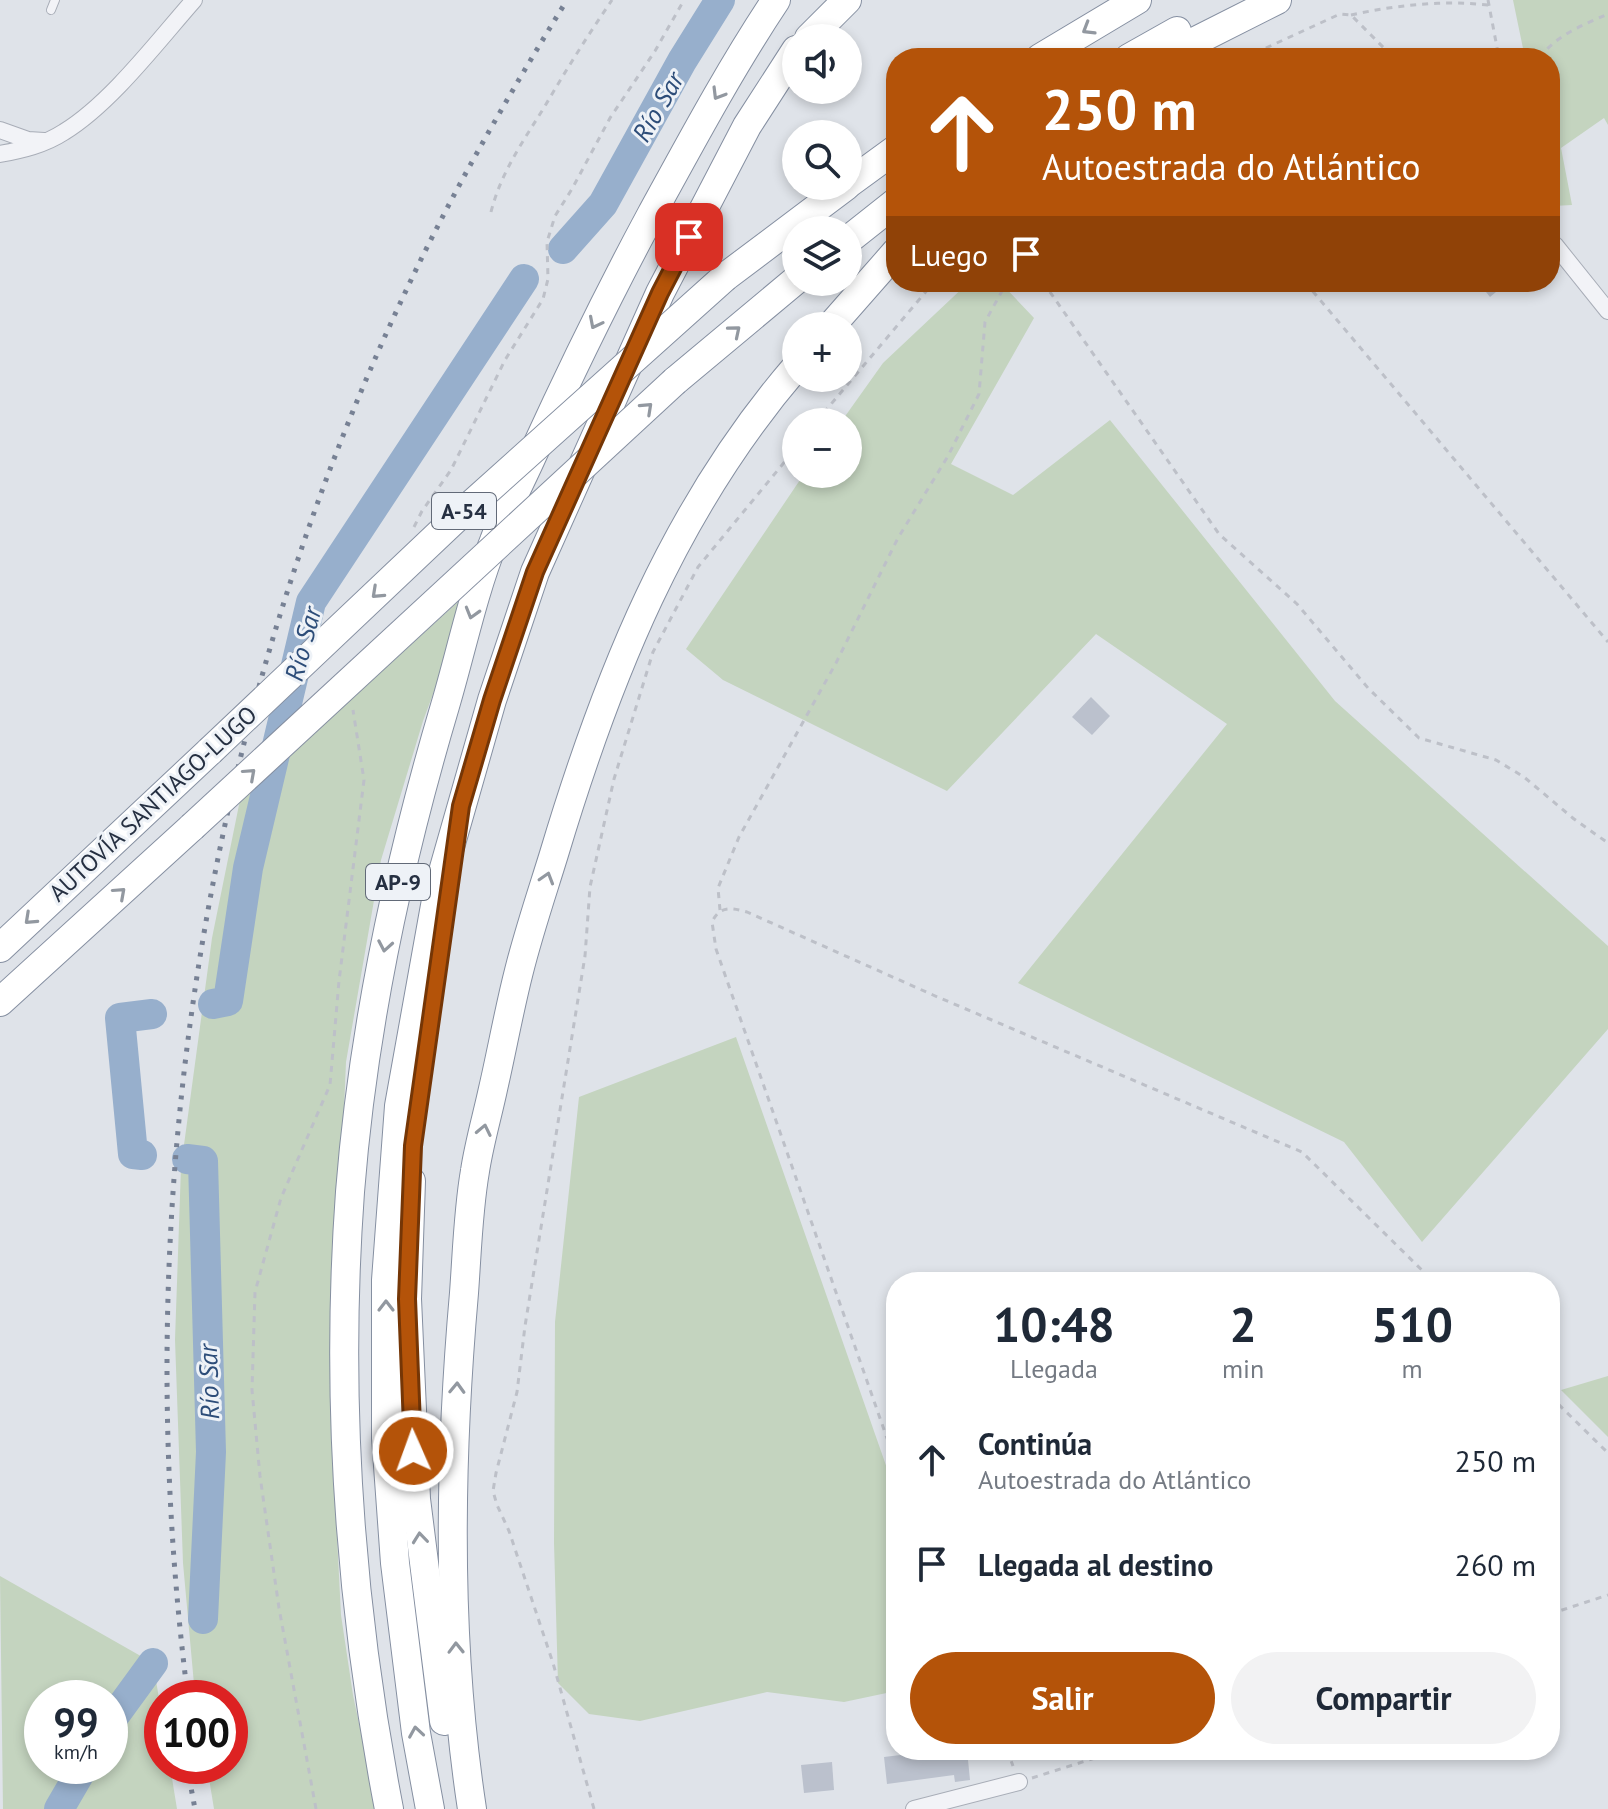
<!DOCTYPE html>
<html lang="es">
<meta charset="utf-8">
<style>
:root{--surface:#fff;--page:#f2f2f3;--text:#1f2937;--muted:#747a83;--accent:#b45309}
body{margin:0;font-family:"PT Sans",sans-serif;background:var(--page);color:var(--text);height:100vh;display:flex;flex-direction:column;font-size:30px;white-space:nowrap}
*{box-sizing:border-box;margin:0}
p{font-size:26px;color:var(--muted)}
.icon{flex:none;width:44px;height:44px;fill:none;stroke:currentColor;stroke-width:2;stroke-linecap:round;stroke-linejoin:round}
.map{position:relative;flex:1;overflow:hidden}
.drawer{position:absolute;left:886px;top:1272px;width:674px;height:488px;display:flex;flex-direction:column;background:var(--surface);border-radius:32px;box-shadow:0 4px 12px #0003}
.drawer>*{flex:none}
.hud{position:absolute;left:886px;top:48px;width:674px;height:244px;border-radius:32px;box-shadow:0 4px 12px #0003;background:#b45309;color:#fff;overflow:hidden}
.tools{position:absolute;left:782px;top:24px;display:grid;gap:16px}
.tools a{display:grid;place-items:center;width:80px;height:80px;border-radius:50%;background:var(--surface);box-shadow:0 4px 12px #0003;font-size:40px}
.speed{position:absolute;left:24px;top:1680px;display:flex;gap:16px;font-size:40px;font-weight:700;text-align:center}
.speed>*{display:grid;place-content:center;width:104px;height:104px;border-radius:50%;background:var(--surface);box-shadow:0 4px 12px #0003;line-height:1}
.speed small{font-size:20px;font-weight:400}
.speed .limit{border:12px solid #d22;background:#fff;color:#111}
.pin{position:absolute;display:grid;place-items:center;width:68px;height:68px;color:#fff;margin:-34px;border-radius:16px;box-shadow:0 4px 12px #0006}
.me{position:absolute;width:88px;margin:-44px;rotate:358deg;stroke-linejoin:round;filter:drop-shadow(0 0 6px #0008)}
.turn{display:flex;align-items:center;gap:28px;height:168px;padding:0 24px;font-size:36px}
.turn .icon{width:104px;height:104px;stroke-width:2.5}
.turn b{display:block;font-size:56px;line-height:68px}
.then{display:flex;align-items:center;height:76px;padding:0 24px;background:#0003;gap:16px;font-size:30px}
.eta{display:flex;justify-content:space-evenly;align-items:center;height:136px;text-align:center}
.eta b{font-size:48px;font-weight:800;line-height:56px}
.action{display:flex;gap:16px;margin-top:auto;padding:16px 24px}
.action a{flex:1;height:92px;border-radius:48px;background:var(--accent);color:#fff;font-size:32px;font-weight:800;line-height:92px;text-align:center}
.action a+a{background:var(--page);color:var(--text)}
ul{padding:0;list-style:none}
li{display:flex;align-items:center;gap:24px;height:104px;padding:0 24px}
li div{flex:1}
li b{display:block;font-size:30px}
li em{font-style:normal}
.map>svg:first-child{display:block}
</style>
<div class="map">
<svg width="1608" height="1809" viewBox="0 0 1608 1809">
<rect width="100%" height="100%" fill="#dfe3e9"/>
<g fill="#c4d4bf" fill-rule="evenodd">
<path d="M1513 0H1608V125L1604 118 1561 148 1572 205 1553 206 1550 190V58H1525Z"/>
<path d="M969 282H1000L1034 318 951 464 1013 495 1110 420 1335 701 1608 946V1029L1422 1242 1344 1142 1018 983 1227 724 1096 634 947 791 723 680 686 649 804 474H848V422H841L883 363Z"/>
<path d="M472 589 423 721 381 860 346 1062 331 1419 341 1615 353 1695 377 1809H214L207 1766H230V1698H196L194 1684 183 1563 175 1340 181 1167 212 938 240 800Z"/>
<path d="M736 1037 896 1494V1691L844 1702 767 1692 640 1721 589 1714 558 1683 554 1543 555 1322 579 1097Z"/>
<path d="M1608 1376V1437L1561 1390Z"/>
<path d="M0 1576 153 1663 162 1716V1766H170L177 1809H3ZM42 1698H110V1766H42Z"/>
</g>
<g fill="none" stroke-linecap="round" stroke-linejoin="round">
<g stroke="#97afcc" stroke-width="30">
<path d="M563 249 603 204 682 61 720 0"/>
<path d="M213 1004 228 1001 248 868 311 602 524 279"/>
<path d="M142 1155 133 1154 120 1018 152 1014"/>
<path d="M187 1159 203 1161 211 1452 203 1619"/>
<path d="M110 1722 153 1663"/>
<path d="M59 1809 84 1766"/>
</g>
</g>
<g fill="#bbc1cd">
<path d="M1478 282H1508L1490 297Z"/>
<path d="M1091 697 1110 716 1092 735 1072 717Z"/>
<path d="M942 1750H967L970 1780 955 1782 954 1775 887 1784 884 1757Z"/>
<path d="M832 1762 834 1790 804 1793 801 1765Z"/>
</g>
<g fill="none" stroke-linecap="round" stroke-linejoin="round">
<defs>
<path id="lane" d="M51 10 55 0"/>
<g id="street">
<path d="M0 130 28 140 44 141"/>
<path d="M0 154C22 150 44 145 64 132 111 103 157 42 194 0"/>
<path d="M1555 245 1608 311"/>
<path d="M914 1809 1019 1782"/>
</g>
<g id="highway">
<path d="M809 38 847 0"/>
<path d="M1040 58 1137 0"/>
<path d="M1129 58 1177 31"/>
<path d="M1162 58 1277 0"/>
<path d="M848 184 896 149"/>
<path d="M848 240 896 202"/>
<path d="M725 277 846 186"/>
<path d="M831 326 896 252"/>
<path d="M675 381 796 280"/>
<path d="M0 948 210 751"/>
<path d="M0 1002 192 827"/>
<path d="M411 1181 407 1299 416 1499 444 1721"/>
<path d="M389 1809C350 1607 335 1398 350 1192 363 1027 398 864 445 706 461 652 473 593 494 541 505 511 520 483 533 454 570 373 609 293 651 215 691 142 730 69 776 0"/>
<path d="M430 1809 416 1733 395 1563 386 1438V1280L399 1106 438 889 492 700 535 572 660 293 747 126 796 50"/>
<path d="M472 1809C446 1639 449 1463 464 1293 467 1253 468 1211 475 1171 479 1144 487 1117 493 1089 502 1050 509 1010 519 971 529 931 542 893 554 854 607 677 674 509 796 367"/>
</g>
</defs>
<use href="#lane" stroke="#a8adb7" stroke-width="10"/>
<use href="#street" stroke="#a8adb7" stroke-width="18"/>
<use href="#highway" stroke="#858fa1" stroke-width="30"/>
<g stroke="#bdc0c8" stroke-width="3" stroke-dasharray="6 6" stroke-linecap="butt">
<path d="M1488 0 1499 58"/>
<path d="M1351 15C1397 5 1442 0 1488 5"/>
<path d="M1244 58 1340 14 1351 15 1394 58"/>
<path d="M1540 58C1554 36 1585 24 1608 14"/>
<path d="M491 212C501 172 524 140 545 106 566 70 588 35 612 0"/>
<path d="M1550 214 1553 230"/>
<path d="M1043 282 1219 534 1297 604 1368 688 1419 738 1496 760 1524 777 1574 819 1608 843"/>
<path d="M1305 282 1608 642"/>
<path d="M816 422 934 282"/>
<path d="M414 527 422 511 451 470 505 360 543 299 548 279 547 242 555 216 572 189 610 118 655 51 684 0"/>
<path d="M720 910 718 888 739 837 836 663 898 538 948 456 979 394 985 322 1007 282"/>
<path d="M1550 1396 1608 1453"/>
<path d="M896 1464 716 949 712 922C720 905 732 908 747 912L933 995 1302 1152 1434 1282"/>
<path d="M1550 1614 1608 1595"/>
<path d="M1007 1750 1013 1766"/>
<path d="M1032 1778 1120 1750"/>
<path d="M316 1809 279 1608 260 1476 252 1390 255 1292 281 1198 330 1085 339 981 364 780 353 710"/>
<path d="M594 1809 553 1663 509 1531 497 1505 493 1491 496 1473 517 1392 525 1326 585 956 590 887 614 779 653 652 698 567 796 448"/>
</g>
<use href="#lane" stroke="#f2f3f7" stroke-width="8"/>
<use href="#street" stroke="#f2f3f7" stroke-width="16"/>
<use href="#highway" stroke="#fff" stroke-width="28"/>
<g stroke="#778194" stroke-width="5" stroke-dasharray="4 8" stroke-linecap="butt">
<path d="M188 1698C127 1222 199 731 403 297 451 194 508 96 567 0"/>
<path d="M187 1766 195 1809"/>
</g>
<defs>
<g id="highway-bridge">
<path d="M210 751 453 521 725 277"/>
<path d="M192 827 675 381"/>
</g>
</defs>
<use href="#highway-bridge" stroke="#858fa1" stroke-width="30" stroke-linecap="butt"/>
<use href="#highway-bridge" stroke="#fff" stroke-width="28"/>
</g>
<defs><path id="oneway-chevron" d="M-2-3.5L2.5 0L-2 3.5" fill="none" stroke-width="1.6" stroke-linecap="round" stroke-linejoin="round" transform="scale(2)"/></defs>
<g stroke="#9298a0">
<use href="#oneway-chevron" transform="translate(1088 29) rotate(149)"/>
<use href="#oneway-chevron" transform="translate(718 94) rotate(121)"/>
<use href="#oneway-chevron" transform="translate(595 323) rotate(117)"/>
<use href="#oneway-chevron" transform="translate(735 331) rotate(-40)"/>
<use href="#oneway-chevron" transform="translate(647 408) rotate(-43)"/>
<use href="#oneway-chevron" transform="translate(377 593) rotate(137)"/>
<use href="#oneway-chevron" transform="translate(472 613) rotate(106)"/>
<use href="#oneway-chevron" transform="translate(250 774) rotate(-42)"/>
<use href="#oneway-chevron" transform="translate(547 878) rotate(-73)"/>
<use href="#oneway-chevron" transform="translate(120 893) rotate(-42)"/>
<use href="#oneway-chevron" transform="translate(30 919) rotate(137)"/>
<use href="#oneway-chevron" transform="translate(385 946) rotate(100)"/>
<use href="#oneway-chevron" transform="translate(484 1130) rotate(-78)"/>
<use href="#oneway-chevron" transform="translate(386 1306) rotate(-90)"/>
<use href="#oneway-chevron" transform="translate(457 1388) rotate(-88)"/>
<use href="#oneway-chevron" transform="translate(420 1538) rotate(-96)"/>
<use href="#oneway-chevron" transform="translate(456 1648) rotate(-91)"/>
<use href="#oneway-chevron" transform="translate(416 1732) rotate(-99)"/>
</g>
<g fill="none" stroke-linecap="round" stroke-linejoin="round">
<defs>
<path id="route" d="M413 1451 407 1299 413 1146 461 806 492 700 535 572 660 293 689 237"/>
</defs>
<use href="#route" stroke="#753606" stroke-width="20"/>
<use href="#route" stroke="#b45309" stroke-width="14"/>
</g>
<g text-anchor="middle" stroke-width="6" stroke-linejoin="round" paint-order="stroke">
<g fill="#eef2f7" stroke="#626a78" stroke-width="2">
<rect x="432" y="493" width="64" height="36" rx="6"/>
<rect x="366" y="864" width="64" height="36" rx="6"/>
</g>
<g font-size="22" font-weight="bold" fill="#263042">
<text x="464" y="519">A-54</text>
<text x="398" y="890">AP-9</text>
</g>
<g font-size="24" fill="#263042" stroke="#eef2f7">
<text transform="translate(153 804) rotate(-43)" y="8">AUTOVÍA SANTIAGO-LUGO</text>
</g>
<g font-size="26" font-style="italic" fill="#2d4d79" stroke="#eef2f7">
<text transform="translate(658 107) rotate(-60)" y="9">Río Sar</text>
<text transform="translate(303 644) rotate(-75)" y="9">Río Sar</text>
<text transform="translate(209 1382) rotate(-92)" y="9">Río Sar</text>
</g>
</g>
</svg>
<div class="tools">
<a><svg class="icon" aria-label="sound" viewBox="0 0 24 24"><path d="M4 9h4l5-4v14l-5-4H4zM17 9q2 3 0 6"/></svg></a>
<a><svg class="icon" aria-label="search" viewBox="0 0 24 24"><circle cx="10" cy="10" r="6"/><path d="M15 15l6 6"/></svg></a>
<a><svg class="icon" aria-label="layers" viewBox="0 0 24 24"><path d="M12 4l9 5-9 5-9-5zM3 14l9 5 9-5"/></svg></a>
<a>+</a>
<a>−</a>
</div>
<div class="speed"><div>99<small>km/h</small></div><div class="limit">100</div></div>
<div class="pin" style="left:689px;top:237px;background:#d93025"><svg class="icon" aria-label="arrive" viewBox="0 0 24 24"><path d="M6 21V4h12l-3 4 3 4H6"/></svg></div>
<svg class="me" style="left:413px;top:1451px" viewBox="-20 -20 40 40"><circle r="17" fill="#b45309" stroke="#fff" stroke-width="3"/><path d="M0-11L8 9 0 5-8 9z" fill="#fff"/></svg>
<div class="hud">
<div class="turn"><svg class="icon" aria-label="ahead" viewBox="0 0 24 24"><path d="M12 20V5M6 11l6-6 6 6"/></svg><div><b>250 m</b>Autoestrada do Atlántico</div></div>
<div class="then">Luego<svg class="icon" aria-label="arrive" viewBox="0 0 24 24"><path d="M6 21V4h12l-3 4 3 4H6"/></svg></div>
</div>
<section class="drawer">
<div class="eta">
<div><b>10:48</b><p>Llegada</p></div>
<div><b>2</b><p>min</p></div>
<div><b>510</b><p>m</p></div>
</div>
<ul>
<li><svg class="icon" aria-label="ahead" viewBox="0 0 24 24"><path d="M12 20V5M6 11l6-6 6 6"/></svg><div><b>Continúa</b><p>Autoestrada do Atlántico</p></div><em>250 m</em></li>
<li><svg class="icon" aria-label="arrive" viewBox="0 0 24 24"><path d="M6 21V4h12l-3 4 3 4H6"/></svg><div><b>Llegada al destino</b></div><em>260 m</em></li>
</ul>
<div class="action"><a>Salir</a><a>Compartir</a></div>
</section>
</div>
